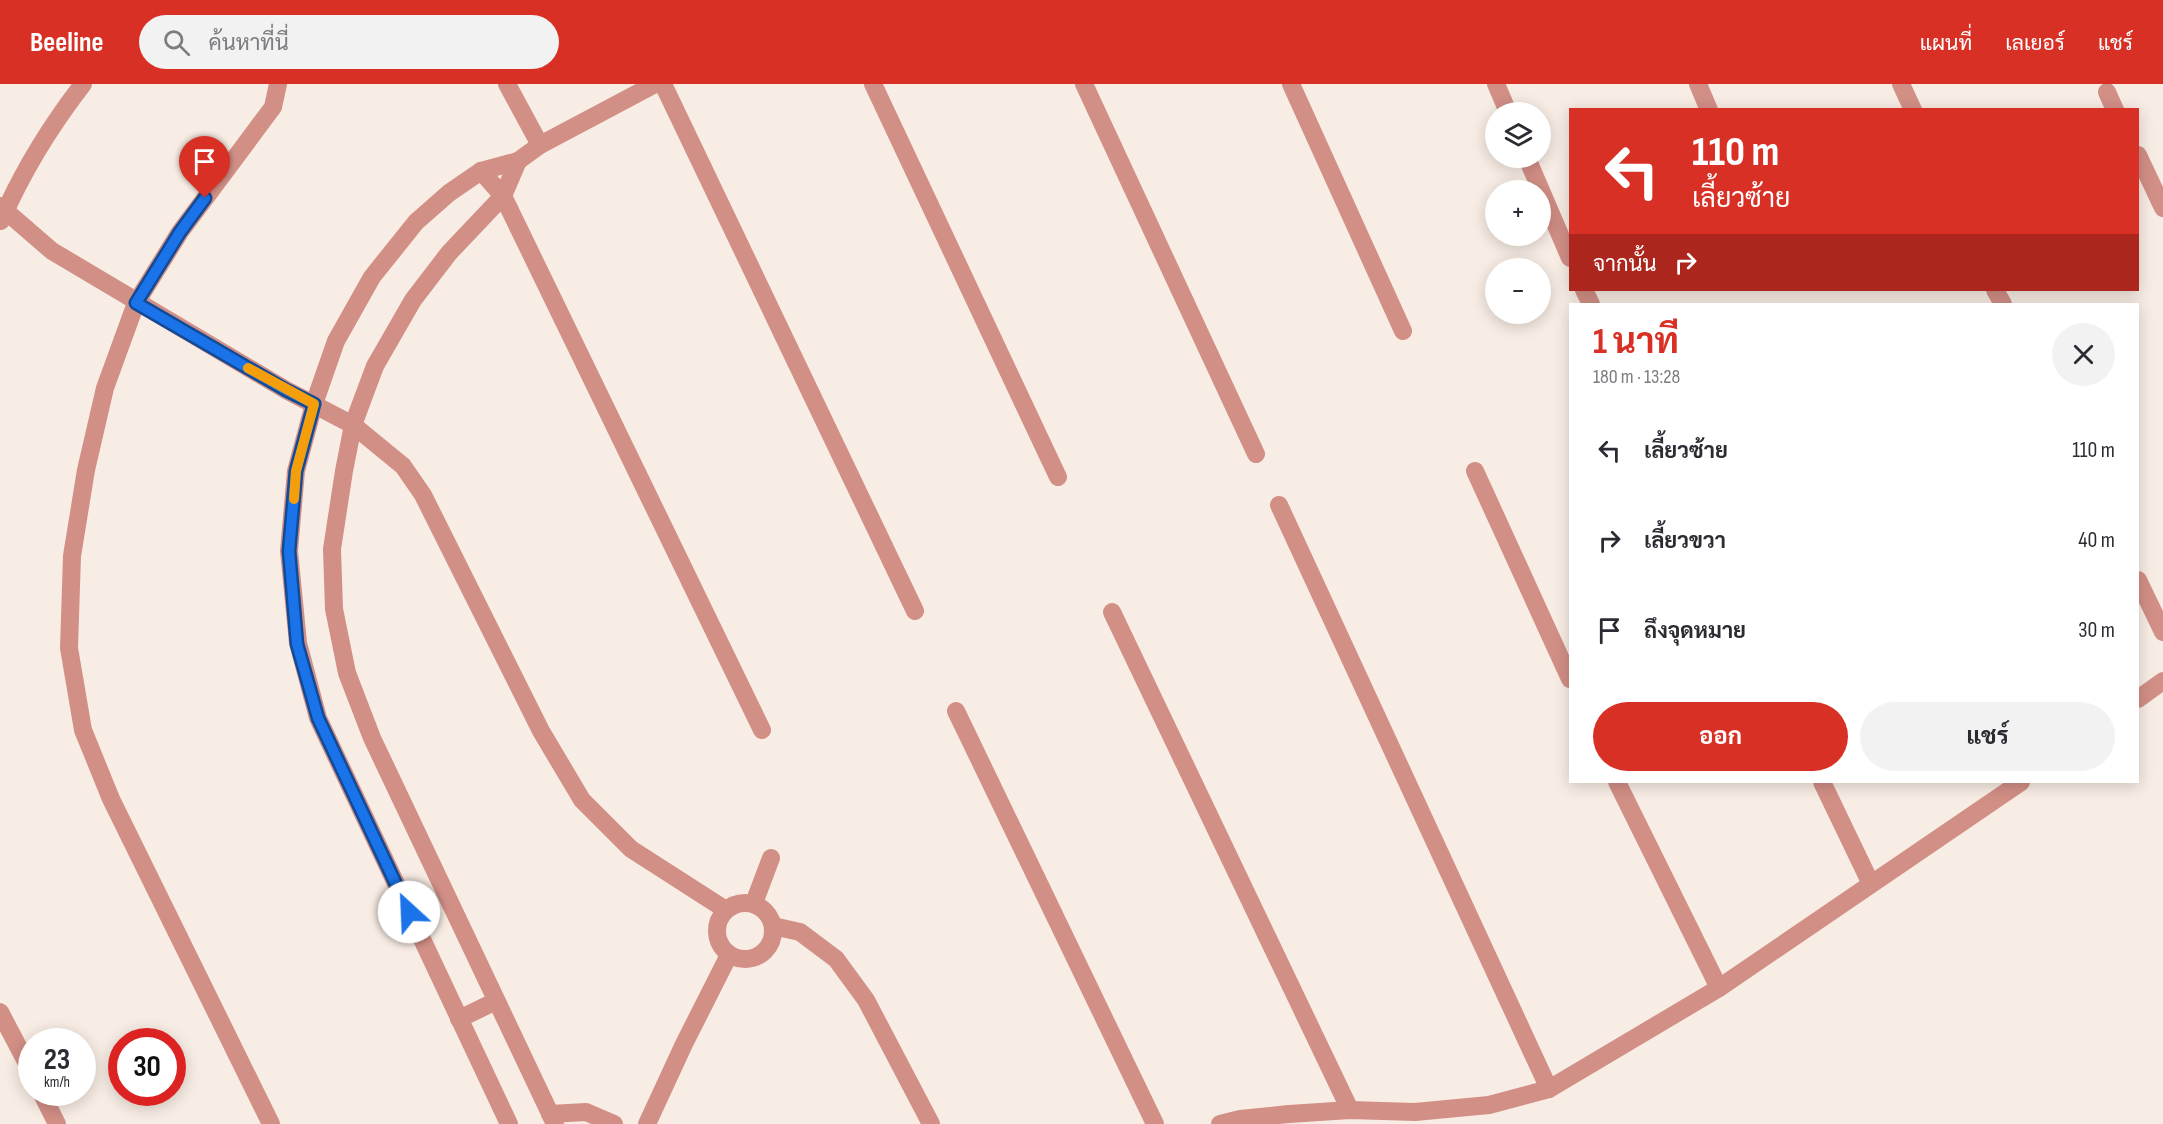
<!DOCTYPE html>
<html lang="th">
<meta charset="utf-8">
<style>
:root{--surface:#fff;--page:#f2f2f3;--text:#2b2b33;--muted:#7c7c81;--accent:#d93025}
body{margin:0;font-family:"Sofia Sans Condensed",Sarabun,sans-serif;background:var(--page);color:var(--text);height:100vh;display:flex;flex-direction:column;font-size:22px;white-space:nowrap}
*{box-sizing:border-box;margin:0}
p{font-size:20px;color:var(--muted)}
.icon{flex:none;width:33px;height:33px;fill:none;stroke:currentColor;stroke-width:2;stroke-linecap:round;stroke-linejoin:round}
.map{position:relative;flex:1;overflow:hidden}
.drawer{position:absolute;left:1569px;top:219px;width:570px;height:480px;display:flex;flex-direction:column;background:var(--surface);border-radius:0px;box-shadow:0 3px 15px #0003}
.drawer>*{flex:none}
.hud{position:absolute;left:1569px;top:24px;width:570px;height:183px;border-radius:0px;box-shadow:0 3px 15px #0003;background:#d93025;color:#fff;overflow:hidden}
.tools{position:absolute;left:1485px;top:18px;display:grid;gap:12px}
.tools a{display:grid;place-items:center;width:66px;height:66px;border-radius:50%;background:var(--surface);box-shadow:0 3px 15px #0003;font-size:30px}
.speed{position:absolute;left:18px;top:944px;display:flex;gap:12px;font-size:30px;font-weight:700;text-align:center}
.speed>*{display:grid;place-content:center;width:78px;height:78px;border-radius:50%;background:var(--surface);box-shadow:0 3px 15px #0003;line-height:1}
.speed small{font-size:15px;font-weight:400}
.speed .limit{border:9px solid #d22;background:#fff;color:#111}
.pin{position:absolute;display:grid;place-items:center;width:51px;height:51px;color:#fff;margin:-62px -26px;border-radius:50% 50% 50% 0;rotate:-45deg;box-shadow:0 0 6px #0007}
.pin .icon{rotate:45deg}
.me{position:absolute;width:66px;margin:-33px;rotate:335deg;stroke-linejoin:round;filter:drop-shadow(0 0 4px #0008)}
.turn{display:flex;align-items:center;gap:21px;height:126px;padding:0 24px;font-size:27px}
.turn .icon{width:78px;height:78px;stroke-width:2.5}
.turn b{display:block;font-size:42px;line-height:51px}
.then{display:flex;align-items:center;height:57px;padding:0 24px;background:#0003;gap:12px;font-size:22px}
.round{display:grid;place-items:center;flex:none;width:63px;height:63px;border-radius:32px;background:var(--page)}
.headline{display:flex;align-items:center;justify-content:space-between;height:102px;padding:0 24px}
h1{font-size:36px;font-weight:700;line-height:45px;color:var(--accent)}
.button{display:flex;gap:12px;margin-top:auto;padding:12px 24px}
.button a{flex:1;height:69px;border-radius:36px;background:var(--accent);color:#fff;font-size:24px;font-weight:700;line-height:69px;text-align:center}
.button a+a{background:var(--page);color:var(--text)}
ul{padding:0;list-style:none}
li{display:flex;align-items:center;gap:18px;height:90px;padding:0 24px}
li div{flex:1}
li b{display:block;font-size:22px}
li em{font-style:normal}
header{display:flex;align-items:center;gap:36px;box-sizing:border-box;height:84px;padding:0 30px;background:var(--accent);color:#fff}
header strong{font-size:28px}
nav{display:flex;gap:33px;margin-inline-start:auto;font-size:21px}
.search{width:420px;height:54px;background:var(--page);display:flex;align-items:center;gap:15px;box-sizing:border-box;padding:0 21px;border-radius:33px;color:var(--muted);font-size:22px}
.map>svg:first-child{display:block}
</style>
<header>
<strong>Beeline</strong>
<div class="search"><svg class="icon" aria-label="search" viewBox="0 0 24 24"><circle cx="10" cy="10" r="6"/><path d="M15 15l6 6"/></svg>ค้นหาที่นี่</div>
<nav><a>แผนที่</a><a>เลเยอร์</a><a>แชร์</a></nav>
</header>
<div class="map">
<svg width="2163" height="1040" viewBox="0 0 2163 1040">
<rect width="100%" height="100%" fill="#f8ede4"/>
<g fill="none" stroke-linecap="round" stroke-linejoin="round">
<g stroke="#d28f86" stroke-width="18">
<path d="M507 0 540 61"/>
<path d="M663 0 915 527"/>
<path d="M873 0 1058 393"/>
<path d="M1084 0 1256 370"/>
<path d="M1291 0 1403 247"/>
<path d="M1496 0 1508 28"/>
<path d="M1698 0 1709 26"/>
<path d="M1901 0 1913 26"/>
<path d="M2107 8 2115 26"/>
<path d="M2138 71 2163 124"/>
<path d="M1527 74 1570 174"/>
<path d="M518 77 503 112 449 169 413 216 375 282 353 341 344 387 332 465 334 525 347 589 372 654 555 1040"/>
<path d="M481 87 503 112 762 646"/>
<path d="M0 122 52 167 286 306 353 341 403 382 423 411 541 647 582 716 631 765 726 826"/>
<path d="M1 137C23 86 49 44 83 0"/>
<path d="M1584 206 1591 220"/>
<path d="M1995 206 2003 220"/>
<path d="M1475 387 1570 595"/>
<path d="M1279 421 1549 1005"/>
<path d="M2138 496 2163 548"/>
<path d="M1112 528 1350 1026"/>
<path d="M2138 615 2163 597"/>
<path d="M956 627 1155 1040"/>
<path d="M1617 698 1719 904"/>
<path d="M1822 698 1871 800"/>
<circle cx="745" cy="847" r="28"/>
<path d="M754 819 771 774"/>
<path d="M773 842 800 848 836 875 866 916 931 1040"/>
<path d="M0 928 32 989"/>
<path d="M459 935 496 917"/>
<path d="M41 1008 57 1040"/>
<path d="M550 1030 586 1028 614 1040"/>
<path d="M271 1040 111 715 83 646 69 564 72 472 86 386 105 304 136 219 180 148 273 23 278 0"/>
<path d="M509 1040 318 634 298 559 289 467 296 387 314 320 336 257 372 193 416 138 449 109 481 87 518 77 540 61 655 0"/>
<path d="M647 1040 684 960 729 871"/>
<path d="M1220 1040 1240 1035 1289 1030 1350 1026 1415 1028 1489 1021 1549 1005 1719 904 2021 698"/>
</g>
</g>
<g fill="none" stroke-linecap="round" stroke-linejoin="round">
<defs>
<path id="route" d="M205 114 180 148 136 219 286 306 314 320 296 387 289 467 297 560 318 634 409 828"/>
</defs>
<use href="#route" stroke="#114b97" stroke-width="15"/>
<use href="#route" stroke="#1a73e8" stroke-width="10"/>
<path stroke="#f59e0b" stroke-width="10" d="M248 284 314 320 296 387 294 415"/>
</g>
</svg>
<div class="tools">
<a><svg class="icon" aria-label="layers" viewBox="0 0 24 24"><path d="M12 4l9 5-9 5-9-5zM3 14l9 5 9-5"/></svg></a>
<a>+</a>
<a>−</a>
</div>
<div class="speed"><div>23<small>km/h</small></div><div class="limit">30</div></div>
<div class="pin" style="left:205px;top:114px;background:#d93025"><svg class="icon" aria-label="arrive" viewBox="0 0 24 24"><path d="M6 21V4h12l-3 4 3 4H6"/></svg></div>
<svg class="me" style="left:409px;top:828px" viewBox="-20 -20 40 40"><circle r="19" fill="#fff"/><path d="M0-13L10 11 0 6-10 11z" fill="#1a73e8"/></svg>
<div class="hud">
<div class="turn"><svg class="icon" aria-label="left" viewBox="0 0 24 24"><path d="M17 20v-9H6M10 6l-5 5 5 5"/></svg><div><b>110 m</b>เลี้ยวซ้าย</div></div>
<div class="then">จากนั้น<svg class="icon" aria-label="right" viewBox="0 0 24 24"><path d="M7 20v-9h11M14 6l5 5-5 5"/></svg></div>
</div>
<section class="drawer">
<div class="headline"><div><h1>1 นาที</h1><p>180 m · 13:28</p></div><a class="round"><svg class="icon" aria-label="close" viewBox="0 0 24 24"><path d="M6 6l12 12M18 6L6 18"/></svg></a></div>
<ul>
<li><svg class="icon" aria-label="left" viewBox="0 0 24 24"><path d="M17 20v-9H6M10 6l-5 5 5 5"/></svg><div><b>เลี้ยวซ้าย</b></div><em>110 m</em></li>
<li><svg class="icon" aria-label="right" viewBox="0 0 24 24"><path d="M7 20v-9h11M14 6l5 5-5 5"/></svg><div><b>เลี้ยวขวา</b></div><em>40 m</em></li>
<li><svg class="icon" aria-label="arrive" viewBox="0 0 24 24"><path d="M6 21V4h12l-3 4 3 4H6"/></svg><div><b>ถึงจุดหมาย</b></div><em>30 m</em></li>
</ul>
<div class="button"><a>ออก</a><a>แชร์</a></div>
</section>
</div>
